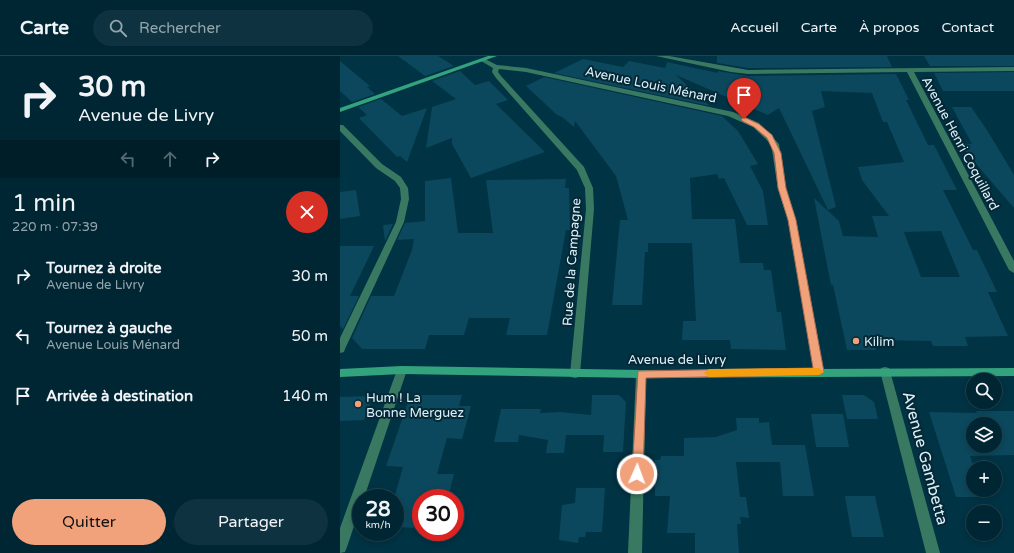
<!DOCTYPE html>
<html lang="fr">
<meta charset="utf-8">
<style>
:root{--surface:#002633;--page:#0e323f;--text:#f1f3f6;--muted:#95a5ac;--line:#22434e;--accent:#f1a27b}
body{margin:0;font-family:"Varela Round",sans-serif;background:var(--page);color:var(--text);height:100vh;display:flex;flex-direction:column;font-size:15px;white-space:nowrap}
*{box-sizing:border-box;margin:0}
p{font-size:13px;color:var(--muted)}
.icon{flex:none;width:22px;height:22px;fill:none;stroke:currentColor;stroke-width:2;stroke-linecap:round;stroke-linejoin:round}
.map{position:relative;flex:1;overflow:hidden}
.drawer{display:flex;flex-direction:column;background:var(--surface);width:340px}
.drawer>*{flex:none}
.hud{background:#002633;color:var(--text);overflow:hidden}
.fabs{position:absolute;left:626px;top:317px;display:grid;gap:8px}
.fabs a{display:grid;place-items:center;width:36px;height:36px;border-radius:50%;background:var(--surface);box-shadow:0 2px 6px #0003,0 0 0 1px var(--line);font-size:20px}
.speed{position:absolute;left:12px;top:433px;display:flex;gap:8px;font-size:20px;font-weight:700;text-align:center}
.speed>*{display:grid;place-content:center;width:52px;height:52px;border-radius:50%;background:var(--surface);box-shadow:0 2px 6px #0003,0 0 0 1px var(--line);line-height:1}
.speed small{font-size:10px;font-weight:400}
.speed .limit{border:6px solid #d22;background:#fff;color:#111}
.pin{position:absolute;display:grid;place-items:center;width:34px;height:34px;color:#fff;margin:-41px -17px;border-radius:50% 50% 50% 0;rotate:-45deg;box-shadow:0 0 4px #0007}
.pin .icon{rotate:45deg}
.me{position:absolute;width:44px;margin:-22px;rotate:2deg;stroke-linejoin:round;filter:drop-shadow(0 0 3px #0008)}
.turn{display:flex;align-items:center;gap:14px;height:84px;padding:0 12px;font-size:18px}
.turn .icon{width:52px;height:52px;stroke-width:2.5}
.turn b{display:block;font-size:28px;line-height:34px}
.lanes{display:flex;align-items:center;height:38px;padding:0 12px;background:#0003;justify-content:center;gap:20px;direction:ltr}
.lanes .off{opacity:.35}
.round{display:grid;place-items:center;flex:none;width:42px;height:42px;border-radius:21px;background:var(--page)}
.summary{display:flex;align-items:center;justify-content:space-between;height:68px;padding:0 12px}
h1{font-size:24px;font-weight:600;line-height:30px}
.primary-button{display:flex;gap:8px;margin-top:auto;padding:8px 12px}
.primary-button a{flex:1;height:46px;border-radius:24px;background:var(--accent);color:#111;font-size:16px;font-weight:600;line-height:46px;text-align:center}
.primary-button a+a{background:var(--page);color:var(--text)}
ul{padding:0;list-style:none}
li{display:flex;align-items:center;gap:12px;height:60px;padding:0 12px}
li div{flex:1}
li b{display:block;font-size:15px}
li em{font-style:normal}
header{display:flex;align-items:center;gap:24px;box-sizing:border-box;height:56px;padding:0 20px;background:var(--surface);border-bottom:1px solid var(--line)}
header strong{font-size:19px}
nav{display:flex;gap:22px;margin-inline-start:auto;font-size:14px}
.search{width:280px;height:36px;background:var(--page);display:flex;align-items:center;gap:10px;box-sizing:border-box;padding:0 14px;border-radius:22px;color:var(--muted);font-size:15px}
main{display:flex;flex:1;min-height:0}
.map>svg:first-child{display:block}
</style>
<header>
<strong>Carte</strong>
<div class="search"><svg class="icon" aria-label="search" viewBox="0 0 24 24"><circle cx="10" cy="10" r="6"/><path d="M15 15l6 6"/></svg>Rechercher</div>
<nav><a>Accueil</a><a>Carte</a><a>À propos</a><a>Contact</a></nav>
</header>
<main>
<section class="drawer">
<div class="hud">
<div class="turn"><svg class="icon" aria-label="right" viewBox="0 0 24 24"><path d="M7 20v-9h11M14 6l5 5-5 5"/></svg><div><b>30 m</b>Avenue de Livry</div></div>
<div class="lanes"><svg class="icon off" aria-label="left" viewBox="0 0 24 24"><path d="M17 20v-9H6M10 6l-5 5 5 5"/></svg><svg class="icon off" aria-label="ahead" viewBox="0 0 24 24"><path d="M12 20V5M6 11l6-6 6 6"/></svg><svg class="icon" aria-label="right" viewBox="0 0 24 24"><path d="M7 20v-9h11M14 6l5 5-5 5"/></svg></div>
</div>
<div class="summary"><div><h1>1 min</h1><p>220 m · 07:39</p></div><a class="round" style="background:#d93025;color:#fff"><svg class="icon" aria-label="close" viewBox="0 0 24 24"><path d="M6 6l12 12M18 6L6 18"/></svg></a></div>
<ul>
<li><svg class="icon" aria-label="right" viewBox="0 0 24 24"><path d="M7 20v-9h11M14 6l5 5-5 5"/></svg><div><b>Tournez à droite</b><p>Avenue de Livry</p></div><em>30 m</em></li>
<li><svg class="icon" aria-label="left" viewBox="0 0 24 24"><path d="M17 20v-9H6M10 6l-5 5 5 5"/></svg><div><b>Tournez à gauche</b><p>Avenue Louis Ménard</p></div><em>50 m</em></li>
<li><svg class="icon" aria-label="arrive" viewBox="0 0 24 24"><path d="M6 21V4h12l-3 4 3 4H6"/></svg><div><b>Arrivée à destination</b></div><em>140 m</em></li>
</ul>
<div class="primary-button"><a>Quitter</a><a>Partager</a></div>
</section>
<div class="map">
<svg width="674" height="497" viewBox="0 0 674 497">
<rect width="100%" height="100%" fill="#034"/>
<g fill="#0b485d" fill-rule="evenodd">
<path d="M58 0H98L114 10 85 20Z"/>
<path d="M377 0H547L552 11 408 12 377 7Z"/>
<path d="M584 0H674V10H590Z"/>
<path d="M243 3 283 11 289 5 325 12 327 6 378 17V15L408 20 556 18 569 44H566L588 89H594L617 134H603L633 194H637L657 236H648L668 280 625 281 628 290H593L591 285 534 284 536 294H507L493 229H491L474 142 499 165 503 180 538 181 532 160H549L522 124 518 111 564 106 547 66H543L532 37 481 35 485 51 472 55 496 151 488 154 439 52 428 59 336 19 370 50 214 17ZM601 175 620 221H581L564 176Z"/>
<path d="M0 5 30 30 27 31 35 38 12 46 0 35Z"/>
<path d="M120 15 135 29 149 25 168 44 156 48 205 96 131 122 112 88V82L86 92 92 51 116 43 92 25Z"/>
<path d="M674 16V35H603L594 17Z"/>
<path d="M204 21 382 60 398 75 418 108 410 110 423 135 428 169H407L384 122 379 123 377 118 350 122 352 163H395L400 207H423L424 214H431L437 256H441L446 294 391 293 390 284H342L343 265H356L352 187H308V196H305L302 249H272L280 164H288L276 120 235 65 234 71 222 61 217 59 186 30Z"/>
<path d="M41 43 62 60 87 52 67 106 60 100 57 101 19 62 27 59 18 51Z"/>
<path d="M612 51H631L647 74 674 119V152L619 88H632Z"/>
<path d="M111 122 118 177H153L146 124 226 123 225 132H229L230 174H226L207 279H166L170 262H129L124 279H89L85 293H22L12 282 31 240H54L72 194 74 183 57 184 65 167 85 165V125Z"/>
<path d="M16 134 20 160 0 163V136Z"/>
<path d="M53 168 45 185 43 169Z"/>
<path d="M0 190H34L10 240H19L3 273 0 270Z"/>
<path d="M80 339H122L119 350H131L122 383 107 382 97 418H114L108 442H81V458L76 472 55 471V439L63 411 46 410 68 346Z"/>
<path d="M252 339H279L286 346 283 396H263L264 379H226L224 397H206L208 384 179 379 178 386H154L161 353H201L200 357 220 356 251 359Z"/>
<path d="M502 339H524L534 346 538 363H507Z"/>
<path d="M33 340 24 364 0 365V341Z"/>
<path d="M636 355H674V399L630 400 634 412 633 434H642L644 441H616L589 356 637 357ZM633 368H655V390H633Z"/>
<path d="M471 358H503L509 391H476Z"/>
<path d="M396 362H419V367L429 366 432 389H465L474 440H443L440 406H396L400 441H406L409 462 400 461 401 468H397L399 497H355V477H327L330 440H315V404H320L321 400H344V382L376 381 397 374Z"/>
<path d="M236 432H265L262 476H246L245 481H239L238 487 219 484 222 449 235 447Z"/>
<path d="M505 440H535L544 481H512Z"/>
</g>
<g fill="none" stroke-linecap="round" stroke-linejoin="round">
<g fill="#3a7961" fill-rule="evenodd">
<path d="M316 0H329L408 14 674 11V15L574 16 674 205V217L669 214 567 16 408 18 391 16Z"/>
<path d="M141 3H145L157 9 186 12 393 56 419 67 439 88 446 133 456 164 484 316 483 319H475L474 316 448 164 438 133 431 88 413 71 388 60 186 16 159 13 158 16 161 20 244 111 253 132 254 153 240 318 239 321 235 322 231 321 230 318 246 153 245 132 237 114 156 22 152 16 153 12 141 5Z"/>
<path d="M0 69H3L42 108 61 121 68 132 69 143 64 166 5 293 4 296 0 297V282L56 166 61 143 60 132 55 125 36 112 0 75Z"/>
<path d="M62 310 66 311 67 314 24 442H21V449L7 491 5 496 0 497V472L57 314 58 311Z"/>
<path d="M545 311 549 312 550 315 600 497H586L540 315 541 312Z"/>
<path d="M301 314 305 315 306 318 302 497H288L296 318 297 315Z"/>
</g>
<g fill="#33a37e" fill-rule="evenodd">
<path d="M148 0H157L0 56V52Z"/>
<path d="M62 310 301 314 674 312V320L301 322 62 318 0 321V313Z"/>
</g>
</g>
<path fill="#f1a27b" stroke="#9d6950" d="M404 61 419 68 432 79 441 97 446 132 456 164 484 316 479 319 306 322 303 418 301 421 297 423 293 421 292 418 298 315 473 312 448 164 438 132 434 97 427 82 414 71 402 65 401 63Z"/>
<path fill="#f59e0b" d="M479 312 484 316 479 319 369 321 364 317 369 313Z"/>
<g fill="#f1a27b" stroke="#062734" stroke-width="1.5">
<circle cx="516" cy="285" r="4"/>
<circle cx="18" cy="348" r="4"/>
</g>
<g text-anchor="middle" stroke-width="4" stroke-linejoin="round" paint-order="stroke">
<g font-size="13" fill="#daf2fd" stroke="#062734">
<text transform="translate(311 28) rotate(12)" y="5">Avenue Louis Ménard</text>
<text transform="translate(621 87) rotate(62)" y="5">Avenue Henri Coquillard</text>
<text transform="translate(231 206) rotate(-86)" y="5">Rue de la Campagne</text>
<text x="337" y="308">Avenue de Livry</text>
</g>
<g font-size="13" fill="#daf2fd" stroke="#062734" text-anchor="start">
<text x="524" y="290">Kilim</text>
<text x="26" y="346">Hum ! La<tspan x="26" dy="15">Bonne Merguez</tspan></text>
</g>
<g font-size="16" fill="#daf2fd" stroke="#062734">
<text transform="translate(586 402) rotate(75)" y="6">Avenue Gambetta</text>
</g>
</g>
</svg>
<div class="fabs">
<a><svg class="icon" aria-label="search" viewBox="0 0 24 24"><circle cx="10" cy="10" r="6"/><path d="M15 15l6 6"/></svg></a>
<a><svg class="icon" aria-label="layers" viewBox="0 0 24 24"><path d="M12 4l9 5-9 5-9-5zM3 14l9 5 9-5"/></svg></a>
<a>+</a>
<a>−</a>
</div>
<div class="speed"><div>28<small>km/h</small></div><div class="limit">30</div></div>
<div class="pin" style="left:404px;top:63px;background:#d93025"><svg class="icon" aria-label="arrive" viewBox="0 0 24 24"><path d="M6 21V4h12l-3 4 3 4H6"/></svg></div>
<svg class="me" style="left:297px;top:418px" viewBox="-20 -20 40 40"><circle r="17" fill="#f1a27b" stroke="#fff" stroke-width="3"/><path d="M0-11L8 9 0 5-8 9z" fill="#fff"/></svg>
</div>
</main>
